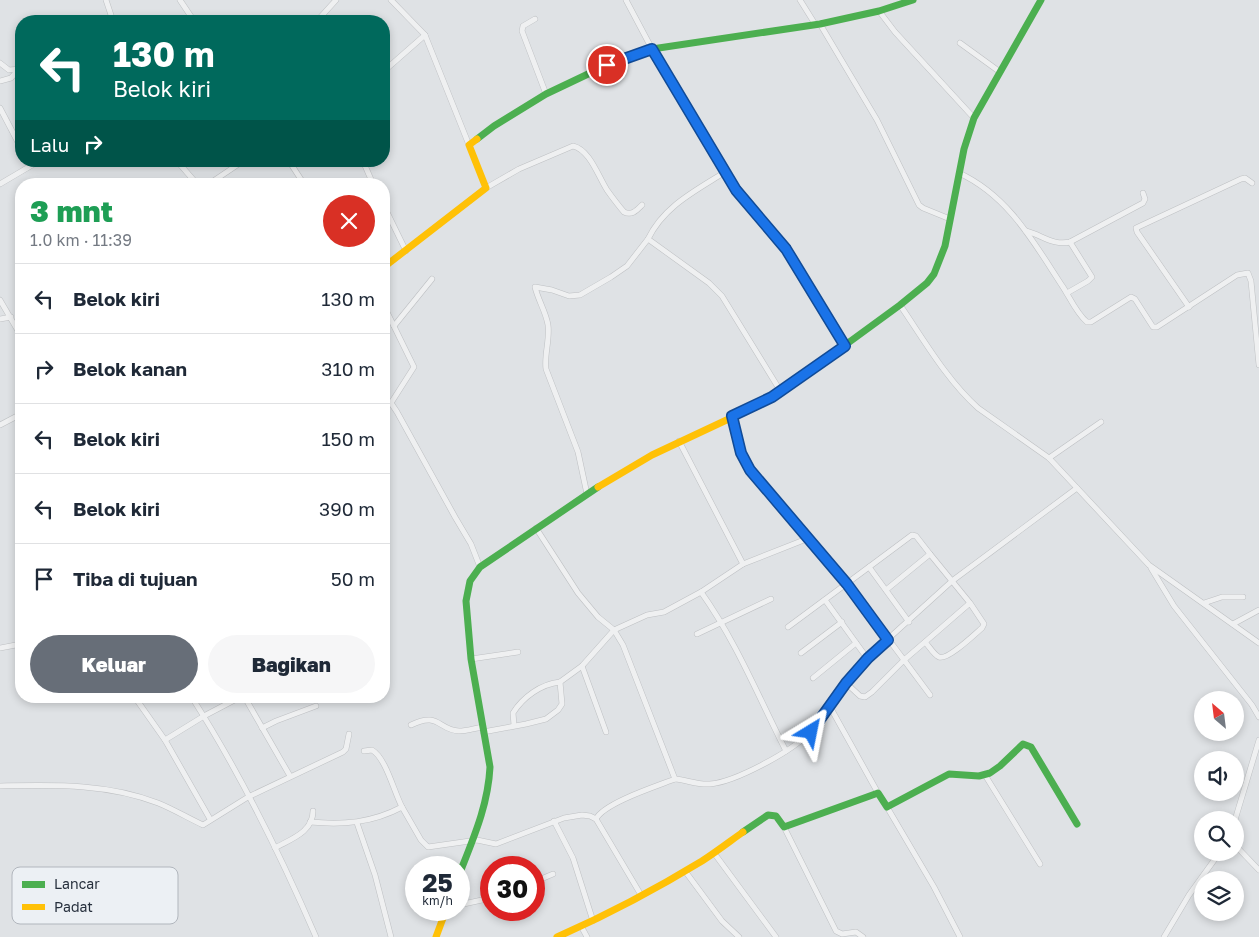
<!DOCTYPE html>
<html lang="id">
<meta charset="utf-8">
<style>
:root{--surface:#fff;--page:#f6f6f7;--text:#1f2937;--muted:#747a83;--line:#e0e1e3;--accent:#676e78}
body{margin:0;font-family:"Golos Text",sans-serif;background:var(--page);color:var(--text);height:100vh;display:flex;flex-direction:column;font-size:19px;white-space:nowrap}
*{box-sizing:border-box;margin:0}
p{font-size:16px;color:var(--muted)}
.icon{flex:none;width:28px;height:28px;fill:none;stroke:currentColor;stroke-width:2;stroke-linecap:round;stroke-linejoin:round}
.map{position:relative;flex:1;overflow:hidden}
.drawer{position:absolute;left:15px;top:178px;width:375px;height:525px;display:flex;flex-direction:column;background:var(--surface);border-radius:20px;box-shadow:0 2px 8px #0003}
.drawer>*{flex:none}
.guide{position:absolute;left:15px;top:15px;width:375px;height:152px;border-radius:20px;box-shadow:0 2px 8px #0003;background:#00695c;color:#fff;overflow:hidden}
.needle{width:32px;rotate:332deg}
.fabs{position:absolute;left:1194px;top:691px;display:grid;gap:10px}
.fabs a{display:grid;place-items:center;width:50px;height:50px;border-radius:50%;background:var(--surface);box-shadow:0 2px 8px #0003;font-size:25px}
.speed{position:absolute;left:405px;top:856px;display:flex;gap:10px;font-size:25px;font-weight:700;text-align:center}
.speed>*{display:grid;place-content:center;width:65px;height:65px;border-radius:50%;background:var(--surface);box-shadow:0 2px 8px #0003;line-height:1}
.speed small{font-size:12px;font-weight:400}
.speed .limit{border:8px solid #d22;background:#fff;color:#111}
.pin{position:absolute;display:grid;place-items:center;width:42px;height:42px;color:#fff;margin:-21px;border:2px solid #fff;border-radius:50%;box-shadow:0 1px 5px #0007}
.me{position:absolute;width:55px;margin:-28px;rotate:35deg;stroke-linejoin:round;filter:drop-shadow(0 0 4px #0008)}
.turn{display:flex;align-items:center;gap:18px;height:105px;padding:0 15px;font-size:22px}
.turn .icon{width:65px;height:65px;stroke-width:2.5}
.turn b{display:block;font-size:35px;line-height:42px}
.then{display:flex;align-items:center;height:48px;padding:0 15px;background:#0003;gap:10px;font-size:19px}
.round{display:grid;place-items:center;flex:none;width:52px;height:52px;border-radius:26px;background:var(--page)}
.summary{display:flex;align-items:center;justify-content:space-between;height:85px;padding:0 15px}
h1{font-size:30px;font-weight:800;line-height:38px;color:#1e9e55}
.button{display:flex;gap:10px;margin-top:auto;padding:10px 15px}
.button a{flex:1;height:58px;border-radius:30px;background:var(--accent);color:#fff;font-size:20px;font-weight:800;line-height:58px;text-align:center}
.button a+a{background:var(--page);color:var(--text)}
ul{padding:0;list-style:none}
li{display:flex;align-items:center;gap:15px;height:70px;padding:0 15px;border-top:1px solid var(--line)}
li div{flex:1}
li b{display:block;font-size:19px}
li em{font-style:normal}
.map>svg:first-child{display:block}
</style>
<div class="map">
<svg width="1259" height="937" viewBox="0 0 1259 937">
<rect width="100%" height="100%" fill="#dfe2e5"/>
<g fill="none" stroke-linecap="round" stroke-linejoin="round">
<defs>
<g id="street">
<path d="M106 0 113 21"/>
<path d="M180 0 194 21"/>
<path d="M391 0 425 35 469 145"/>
<path d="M626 0 652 49 736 190 786 249 845 346"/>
<path d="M800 0 815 24"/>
<path d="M879 11 895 32 974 118"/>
<path d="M535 19 523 26 522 31 546 94"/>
<path d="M317 21 336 0"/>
<path d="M820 24 877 120 919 205 923 208 950 219"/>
<path d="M960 43 1000 72"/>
<path d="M0 63 9 70 21 69"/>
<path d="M384 71 425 35"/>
<path d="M0 81 11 78 19 69"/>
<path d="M0 108 21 148"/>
<path d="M177 161 197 184"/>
<path d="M289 161 304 184"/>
<path d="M363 161 373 184"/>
<path d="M725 172C695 191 664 206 648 239L709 283 722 296 781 392"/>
<path d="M959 173C1009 196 1034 243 1063 287 1070 298 1077 314 1087 322H1091L1131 297 1135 299 1153 327H1157L1237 275 1248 273 1251 281 1259 365"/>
<path d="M0 184 39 161"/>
<path d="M209 184 243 161"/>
<path d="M486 188 519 169 573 146C590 150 598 176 607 190 612 197 618 205 624 212 632 216 637 210 642 205"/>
<path d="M384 206 406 251"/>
<path d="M1026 231C1042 235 1053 246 1070 242L1143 203 1145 199 1143 193"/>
<path d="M1067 293 1088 281 1092 277 1070 242"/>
<path d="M0 300 21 336"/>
<path d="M900 305C924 340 946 379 978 408L1049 458 1149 565 1259 643"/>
<path d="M384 306 414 367 391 403"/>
<path d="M1189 307 1137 232 1136 228 1241 179 1245 178 1252 183"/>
<path d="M0 319 11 317"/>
<path d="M394 326 432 279"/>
<path d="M384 399 391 403 397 412 455 517 471 544 480 567"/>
<path d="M732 416 741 453 750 470 847 584 904 660 925 642"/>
<path d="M0 425 21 414"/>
<path d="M679 441 743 564"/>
<path d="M1049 458 1101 422"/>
<path d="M587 494 578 452 546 369C544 355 550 340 548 325 546 312 538 300 535 287L552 290 569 296 580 295 611 277 627 266 648 239"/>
<path d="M536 528 578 593 598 617 614 630 623 645 675 779C687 780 697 785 710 784 735 782 791 752 809 733 818 725 823 714 829 705"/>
<path d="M1151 568 1174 606 1252 705 1259 717"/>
<path d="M886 590 930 554"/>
<path d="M701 592C736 641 759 698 786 751"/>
<path d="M825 600 867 658"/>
<path d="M1204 603 1222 597H1243"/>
<path d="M909 622 869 567 912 535 916 536 930 554 970 603 984 624 982 628C975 634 947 661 939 657 934 655 929 646 925 642L970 603"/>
<path d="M1233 624 1259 610"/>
<path d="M788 627 869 567"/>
<path d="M697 634 771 599"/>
<path d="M0 648 21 644"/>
<path d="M801 653 842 622"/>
<path d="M471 659 518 652"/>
<path d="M582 666 606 732"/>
<path d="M813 678 856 643"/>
<path d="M846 683 860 696 865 697 872 692 904 660 930 695"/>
<path d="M134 696 165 740 204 716 242 696"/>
<path d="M191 696C239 771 281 856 316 937"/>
<path d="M244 696 290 776"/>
<path d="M411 725C439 711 438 730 459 731 467 731 475 728 483 727"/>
<path d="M514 725 513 713C523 697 541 684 560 682"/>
<path d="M262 728 276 721 316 706"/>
<path d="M483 732 526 724 546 719 558 710 562 704 560 682 582 666 614 630 647 615 664 612 701 592 743 564 809 538"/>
<path d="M165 740 210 819"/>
<path d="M364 751 372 750C386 758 394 792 402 807"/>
<path d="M985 775 1040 864"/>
<path d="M0 786C54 785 107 783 158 803 173 809 188 818 203 825L248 797 343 752 346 749 349 734"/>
<path d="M878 793 829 705 867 658 952 581 1077 488"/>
<path d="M887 807 934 887 960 937"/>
<path d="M596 819C604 803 657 786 675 779"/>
<path d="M1235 820 1259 740"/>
<path d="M554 821 573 858 593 921"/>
<path d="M310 822C343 825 372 823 402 807L421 840 428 847 477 840 496 844 564 818 582 815 590 816 596 819 641 895"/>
<path d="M357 823 375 875 391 937"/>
<path d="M784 827 836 931 842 934 856 932 863 937"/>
<path d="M1235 845 1259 870"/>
<path d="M275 848C291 839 313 832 313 811"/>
<path d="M714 853 776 937"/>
<path d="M685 871 722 921 739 937"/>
<path d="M534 882 553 874"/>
<path d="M459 905 491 898"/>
<path d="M581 926 587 937"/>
<path d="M1164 937 1189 895 1220 852"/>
</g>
</defs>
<use href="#street" stroke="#bec0c3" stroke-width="6"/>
<use href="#street" stroke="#eff0f1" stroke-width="5"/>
<g stroke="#4caf50" stroke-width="7">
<path d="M477 139 494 126 546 94 607 65 652 49 820 24 879 11 913 0"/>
<path d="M785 389 900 305 927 283 934 274 945 246 964 149 974 118 1041 0"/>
<path d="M743 832 768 815 776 816 784 827 878 793 887 807 949 774 979 776 990 773 1000 766 1023 744 1031 747 1077 824"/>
<path d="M459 875C473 839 488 806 490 767L471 659 466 601 470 581 480 567 598 487"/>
</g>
<g stroke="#ffc107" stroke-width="7">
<path d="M384 267 486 188 469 145 477 139"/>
<path d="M598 487 652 455 750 409 785 389"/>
<path d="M436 937 446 910"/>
<path d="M557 937C607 915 656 889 702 861 716 852 729 842 743 832"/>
</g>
</g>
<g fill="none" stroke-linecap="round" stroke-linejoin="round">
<defs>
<path id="route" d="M607 65 652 49 736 190 786 249 845 346 772 397 732 416 741 453 750 470 847 584 888 640 868 658 846 683 811 732"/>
</defs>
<use href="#route" stroke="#114b97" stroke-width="12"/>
<use href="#route" stroke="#1a73e8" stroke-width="9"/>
</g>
<rect x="12" y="867" width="166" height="57" rx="8" fill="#ecf0f4" stroke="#b1b6bd" stroke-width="1"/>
<rect x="22" y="881" width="23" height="7" fill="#4caf50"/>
<rect x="22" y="904" width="23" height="6" fill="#ffc107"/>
<g font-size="14" fill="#27303d">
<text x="54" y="889">Lancar</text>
<text x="54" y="912">Padat</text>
</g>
</svg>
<div class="fabs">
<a><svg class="needle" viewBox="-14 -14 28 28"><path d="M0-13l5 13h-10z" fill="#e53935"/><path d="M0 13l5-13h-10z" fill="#747a83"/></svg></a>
<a><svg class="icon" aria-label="sound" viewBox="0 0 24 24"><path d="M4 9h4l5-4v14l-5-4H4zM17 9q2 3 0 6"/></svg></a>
<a><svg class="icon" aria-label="search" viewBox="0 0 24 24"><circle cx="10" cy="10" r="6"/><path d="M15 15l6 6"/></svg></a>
<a><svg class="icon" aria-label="layers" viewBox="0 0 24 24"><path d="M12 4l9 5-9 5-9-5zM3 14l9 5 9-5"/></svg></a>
</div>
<div class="speed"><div>25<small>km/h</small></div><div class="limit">30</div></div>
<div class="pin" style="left:607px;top:65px;background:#d93025"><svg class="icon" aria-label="arrive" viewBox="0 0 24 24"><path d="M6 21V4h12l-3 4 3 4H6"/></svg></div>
<svg class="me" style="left:811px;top:732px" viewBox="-20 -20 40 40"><path d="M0-17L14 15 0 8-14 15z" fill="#1a73e8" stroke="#fff" stroke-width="4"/></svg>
<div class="guide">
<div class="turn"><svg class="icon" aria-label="left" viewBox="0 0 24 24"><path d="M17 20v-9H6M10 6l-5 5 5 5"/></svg><div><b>130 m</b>Belok kiri</div></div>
<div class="then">Lalu<svg class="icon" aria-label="right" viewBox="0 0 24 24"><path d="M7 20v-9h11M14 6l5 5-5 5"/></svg></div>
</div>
<section class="drawer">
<div class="summary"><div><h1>3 mnt</h1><p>1.0 km · 11:39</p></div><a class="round" style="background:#d93025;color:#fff"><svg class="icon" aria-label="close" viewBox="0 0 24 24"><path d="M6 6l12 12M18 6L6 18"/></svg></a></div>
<ul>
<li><svg class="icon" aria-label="left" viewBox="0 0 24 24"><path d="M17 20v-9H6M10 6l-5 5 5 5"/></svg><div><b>Belok kiri</b></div><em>130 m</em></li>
<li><svg class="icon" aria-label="right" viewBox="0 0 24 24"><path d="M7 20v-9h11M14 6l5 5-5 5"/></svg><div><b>Belok kanan</b></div><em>310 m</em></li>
<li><svg class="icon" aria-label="left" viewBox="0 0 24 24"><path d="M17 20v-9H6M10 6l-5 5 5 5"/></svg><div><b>Belok kiri</b></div><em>150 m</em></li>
<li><svg class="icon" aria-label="left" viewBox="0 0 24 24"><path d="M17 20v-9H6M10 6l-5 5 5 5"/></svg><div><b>Belok kiri</b></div><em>390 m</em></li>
<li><svg class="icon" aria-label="arrive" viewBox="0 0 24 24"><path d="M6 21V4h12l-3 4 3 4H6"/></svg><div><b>Tiba di tujuan</b></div><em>50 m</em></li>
</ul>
<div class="button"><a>Keluar</a><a>Bagikan</a></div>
</section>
</div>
